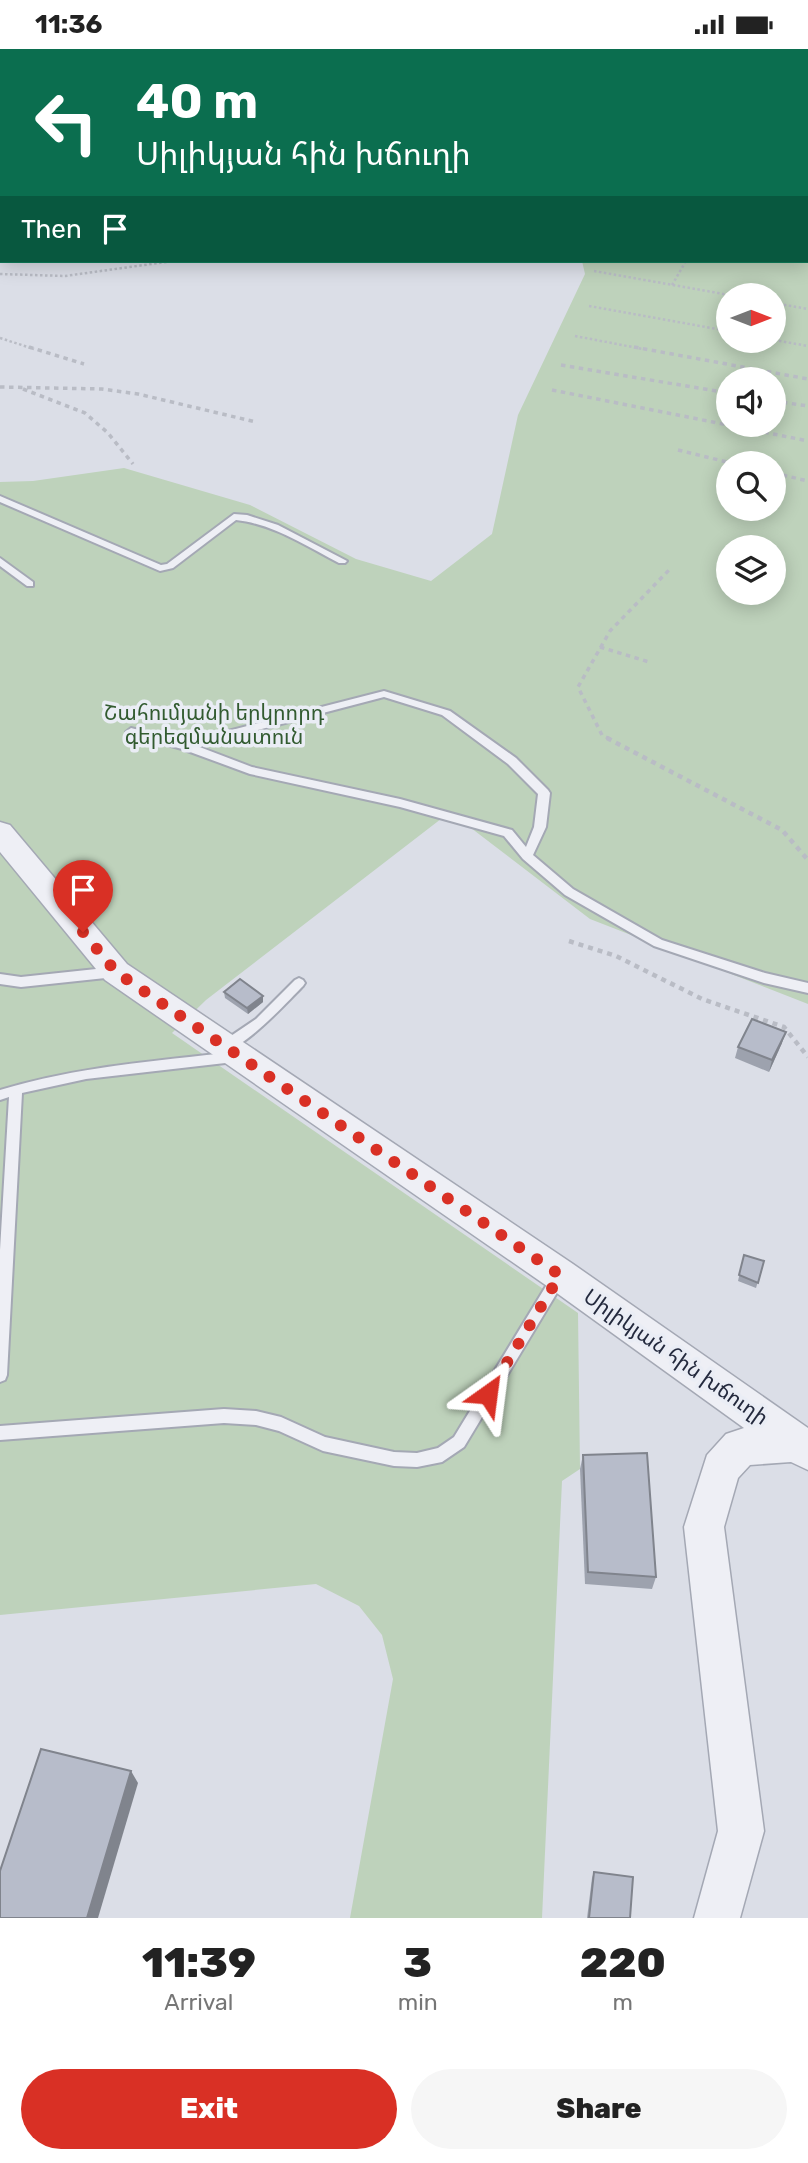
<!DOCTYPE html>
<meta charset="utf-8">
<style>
:root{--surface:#fff;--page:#f6f6f6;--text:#222;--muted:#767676;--accent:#d93025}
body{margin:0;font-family:Rubik,"Noto Sans Armenian",sans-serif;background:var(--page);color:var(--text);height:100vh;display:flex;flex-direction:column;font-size:26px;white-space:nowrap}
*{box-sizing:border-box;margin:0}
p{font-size:23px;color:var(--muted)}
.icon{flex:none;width:38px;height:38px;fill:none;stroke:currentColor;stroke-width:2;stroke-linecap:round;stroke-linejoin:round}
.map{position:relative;height:1869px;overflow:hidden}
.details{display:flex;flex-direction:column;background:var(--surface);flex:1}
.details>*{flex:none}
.top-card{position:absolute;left:0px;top:0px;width:808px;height:214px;box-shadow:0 4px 18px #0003;background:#0b6e4f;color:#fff;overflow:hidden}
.needle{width:46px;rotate:90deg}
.controls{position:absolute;left:716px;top:234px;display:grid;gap:14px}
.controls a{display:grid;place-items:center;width:70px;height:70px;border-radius:50%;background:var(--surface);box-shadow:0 4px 18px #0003;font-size:35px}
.pin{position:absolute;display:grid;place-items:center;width:60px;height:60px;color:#fff;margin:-72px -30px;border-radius:50% 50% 50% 0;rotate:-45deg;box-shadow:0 0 7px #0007}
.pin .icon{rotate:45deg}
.me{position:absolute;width:77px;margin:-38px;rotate:31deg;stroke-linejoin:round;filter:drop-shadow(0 0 5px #0008)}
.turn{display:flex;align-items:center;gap:24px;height:147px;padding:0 21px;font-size:32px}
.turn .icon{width:91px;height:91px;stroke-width:2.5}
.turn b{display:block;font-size:49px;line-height:60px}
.then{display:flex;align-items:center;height:66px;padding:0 21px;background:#0003;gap:14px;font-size:26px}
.eta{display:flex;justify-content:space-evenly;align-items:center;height:119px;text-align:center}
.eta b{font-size:42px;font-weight:800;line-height:49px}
.cta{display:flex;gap:14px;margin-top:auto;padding:14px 21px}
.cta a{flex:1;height:80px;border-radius:42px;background:var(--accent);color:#fff;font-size:28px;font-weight:800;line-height:80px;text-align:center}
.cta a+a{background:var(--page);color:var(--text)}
.status{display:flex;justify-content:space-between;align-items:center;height:49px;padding:0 35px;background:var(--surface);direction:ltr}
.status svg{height:19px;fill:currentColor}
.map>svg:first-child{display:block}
</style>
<div class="status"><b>11:36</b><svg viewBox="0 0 49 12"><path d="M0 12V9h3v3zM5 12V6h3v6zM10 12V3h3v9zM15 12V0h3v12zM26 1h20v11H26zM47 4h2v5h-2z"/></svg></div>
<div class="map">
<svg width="808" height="1869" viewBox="0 0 808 1869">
<rect width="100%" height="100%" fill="#dbdee7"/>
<path fill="#bed2bb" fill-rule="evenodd" d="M632 0H808V955L590 870 450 763 206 951 172 984 578 1264 580 1420 562 1432 542 1869H350L393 1630 382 1586 359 1557 316 1535 0 1566V433L33 432 124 419 250 456 356 510 431 532 492 485 518 366 585 225 582 212H807V2ZM728 247H774V292H728ZM728 331H774V376H728ZM728 415H774V460H728ZM728 499H774V544H728Z"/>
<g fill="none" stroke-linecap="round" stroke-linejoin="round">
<defs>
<g id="service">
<path d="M82 0H88L89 2H83Z"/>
<rect x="0" y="122" width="2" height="4"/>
<path d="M0 447 161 516 167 515 234 465 247 466 278 476 347 512 345 514H339C306 497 273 475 236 471L173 519 160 522 0 453Z"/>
<path d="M0 509 33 533V537H27L0 517Z"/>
<path d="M384 642 450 662 516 709 548 741 550 744 546 778 533 806 573 840 662 891 765 924 808 934V944L764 934 654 897 565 846 523 810 504 787 400 758 250 725 182 700 127 685 126 683 131 679 185 693ZM384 648 442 666 508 715 538 745 534 778 526 798 512 781 400 750 252 718 197 697Z"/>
<path d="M115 918 121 923 115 928 21 938 0 935V925L21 928Z"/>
<path d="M299 929 303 931 305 934 303 937C289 951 240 1005 222 1001L220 997 222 993 256 970 295 931Z"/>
<path d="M234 1003 238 1004 240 1008 238 1012 234 1013 86 1030 22 1044 7 1326 5 1331 0 1333V1201L9 1048 0 1051V1041C75 1018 155 1012 234 1003Z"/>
<path d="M559 1222 564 1224 566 1228 564 1232 464 1398 442 1413 417 1418 394 1417 323 1402 279 1382 256 1376 224 1374 0 1391V1377L224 1360 256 1362 281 1368 325 1388 394 1403 417 1404 438 1399 454 1388 554 1224Z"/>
</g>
<path id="tertiary" d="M0 773 10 776 127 915 573 1215 808 1379V1421L791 1413 750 1416 738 1429 724 1478 764 1782 740 1869H694L718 1782 684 1478 707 1406 726 1385 744 1379 547 1237 105 931 0 803Z"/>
</defs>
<use href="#service" stroke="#a4a8b4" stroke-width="4"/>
<use href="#tertiary" stroke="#a4a8b4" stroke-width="3"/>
<g stroke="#b9bcc5" stroke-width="2.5" stroke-dasharray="2.5 2.5" stroke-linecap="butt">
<path d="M710 2 712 0"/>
<path d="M594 222 735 247"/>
<path d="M0 225 65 227 173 212"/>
<path d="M672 236 686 212"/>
<path d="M774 254 808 260"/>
<path d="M589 257 728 282"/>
<path d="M575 287 643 300"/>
<path d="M0 289 34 300"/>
<path d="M774 291 808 297"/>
</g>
<g stroke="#b9bcc5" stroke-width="3.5" stroke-dasharray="4.5 4.5" stroke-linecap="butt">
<path d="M29 298 84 315"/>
<path d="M634 298 808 330"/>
<path d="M561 316 728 344"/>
<path d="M0 338 102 340 138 345 256 373"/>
<path d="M23 340 85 364 108 384 133 415"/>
<path d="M552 341 728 376"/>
<path d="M774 352 808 357"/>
<path d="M729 376 808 392"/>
<path d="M678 401 735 415"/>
<path d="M774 424 808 432"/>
<path d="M600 598 649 613"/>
<path d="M610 690 602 686 578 638 610 582 671 519"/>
</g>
<g stroke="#b9bcc5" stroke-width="4.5" stroke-dasharray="5 5" stroke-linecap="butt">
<path d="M607 689 782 781 808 811"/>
<path d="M569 892 616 907 702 950 784 978 808 1008"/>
</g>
<use href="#service" fill="#eeeff5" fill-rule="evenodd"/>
<use href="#tertiary" fill="#eeeff5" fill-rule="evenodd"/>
</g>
<g fill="#9da2ae">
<path d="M224 943 263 953 248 965 225 949Z"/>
<path d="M782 994 769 1023 735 1009 738 998Z"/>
<path d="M744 1206 764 1212 756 1239 738 1232Z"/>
<path d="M583 1406 656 1528 652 1540 585 1535 580 1420Z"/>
<path d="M594 1823 630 1869H587L592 1829Z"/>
</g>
<g fill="#80848d">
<path d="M263 947V953L248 965 247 959Z"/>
<path d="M786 983 782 994 769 1023 772 1011Z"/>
<path d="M131 1722 138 1734 98 1869H87Z"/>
</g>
<g fill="#b7bcca" stroke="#80848d" stroke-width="2">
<path d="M240 930 263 947 247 959 224 943Z"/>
<path d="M752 970 786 983 772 1011 738 998Z"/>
<path d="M744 1206 764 1212 758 1234 739 1226Z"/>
<path d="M647 1404 656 1528 588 1523 583 1406Z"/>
<path d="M41 1700 131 1722 87 1869H0V1822Z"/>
<path d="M594 1823 633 1828 630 1869H589Z"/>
</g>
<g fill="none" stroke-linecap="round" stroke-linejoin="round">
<path stroke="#d93025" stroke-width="12" stroke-dasharray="0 21.6" d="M83 883 116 923 560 1226 488 1345"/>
</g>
<g text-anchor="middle" stroke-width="7" stroke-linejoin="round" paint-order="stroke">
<g font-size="21" fill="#325b30" stroke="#eaedf5">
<text x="214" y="671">Շահումյանի երկրորդ<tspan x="214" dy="24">գերեզմանատուն</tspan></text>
</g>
<g font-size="21" fill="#242a3e" stroke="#eaedf5">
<text transform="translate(676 1308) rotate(35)" y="7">Սիլիկյան հին խճուղի</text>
</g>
</g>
</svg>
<div class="controls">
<a><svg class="needle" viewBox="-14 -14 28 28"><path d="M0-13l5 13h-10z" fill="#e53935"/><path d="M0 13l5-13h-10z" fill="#767676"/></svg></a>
<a><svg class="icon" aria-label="sound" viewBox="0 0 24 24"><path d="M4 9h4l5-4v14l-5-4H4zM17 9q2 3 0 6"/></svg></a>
<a><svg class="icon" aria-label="search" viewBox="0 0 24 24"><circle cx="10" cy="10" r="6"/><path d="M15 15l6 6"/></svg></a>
<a><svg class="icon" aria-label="layers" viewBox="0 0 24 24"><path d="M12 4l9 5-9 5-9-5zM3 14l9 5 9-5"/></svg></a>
</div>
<div class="pin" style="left:83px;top:883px;background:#d93025"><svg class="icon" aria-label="arrive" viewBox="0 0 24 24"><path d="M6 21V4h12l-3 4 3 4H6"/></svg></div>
<svg class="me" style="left:488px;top:1345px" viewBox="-20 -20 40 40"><path d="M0-17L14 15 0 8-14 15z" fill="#d93025" stroke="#fff" stroke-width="4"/></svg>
<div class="top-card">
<div class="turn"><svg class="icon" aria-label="left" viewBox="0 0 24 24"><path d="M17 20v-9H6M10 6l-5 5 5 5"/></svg><div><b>40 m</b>Սիլիկյան հին խճուղի</div></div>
<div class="then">Then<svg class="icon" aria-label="arrive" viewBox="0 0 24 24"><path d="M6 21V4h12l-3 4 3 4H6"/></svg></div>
</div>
</div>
<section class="details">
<div class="eta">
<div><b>11:39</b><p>Arrival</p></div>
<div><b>3</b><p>min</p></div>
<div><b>220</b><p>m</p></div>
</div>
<div class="cta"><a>Exit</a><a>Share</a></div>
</section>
